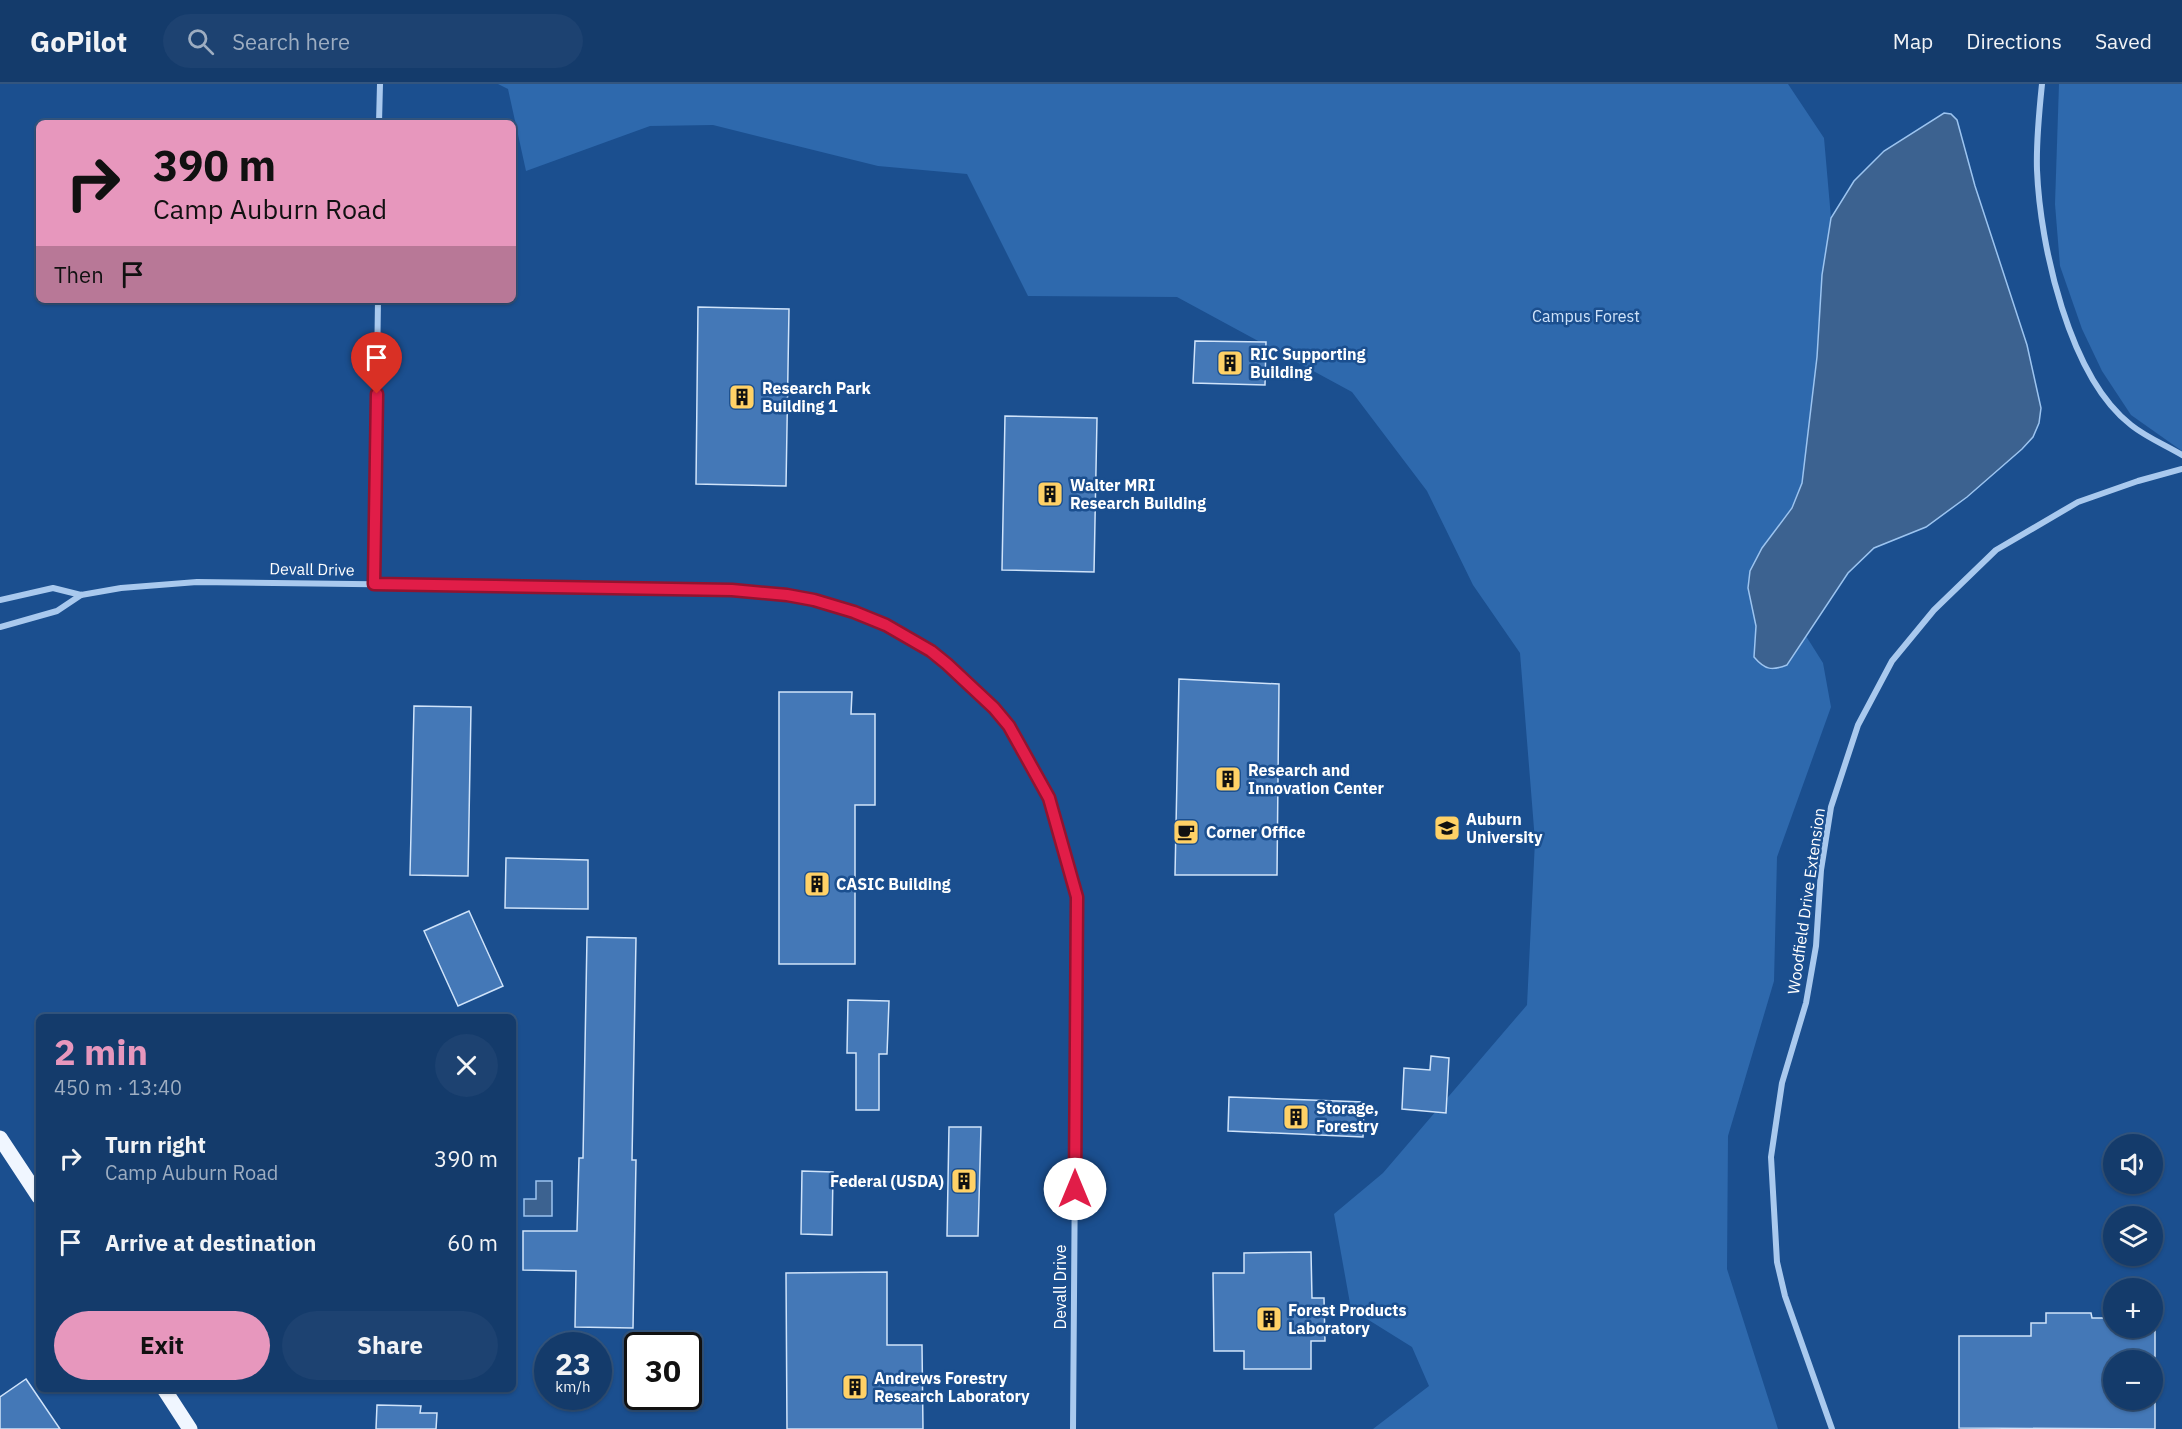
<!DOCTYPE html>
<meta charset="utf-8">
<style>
:root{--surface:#143b6b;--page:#1d4271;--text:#f1f3f6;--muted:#9dadc1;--line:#33557e;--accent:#e797bd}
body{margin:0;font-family:"IBM Plex Sans",sans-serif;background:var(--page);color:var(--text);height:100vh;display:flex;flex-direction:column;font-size:22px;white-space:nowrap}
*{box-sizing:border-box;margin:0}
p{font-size:20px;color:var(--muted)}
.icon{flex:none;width:33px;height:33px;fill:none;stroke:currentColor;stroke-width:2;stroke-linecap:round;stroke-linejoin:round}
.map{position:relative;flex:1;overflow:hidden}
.details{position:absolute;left:36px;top:930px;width:480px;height:378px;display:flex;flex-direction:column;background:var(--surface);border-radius:9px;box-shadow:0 2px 4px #0004,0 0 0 2px var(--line)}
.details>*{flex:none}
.top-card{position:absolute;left:36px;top:36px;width:480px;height:183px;border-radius:9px;box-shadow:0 2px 4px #0004,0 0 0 2px var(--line);background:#e797bd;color:#111;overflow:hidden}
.buttons{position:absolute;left:2103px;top:1050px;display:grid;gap:12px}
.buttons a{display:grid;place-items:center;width:60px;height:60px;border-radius:50%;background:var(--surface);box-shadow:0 2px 4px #0004,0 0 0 2px var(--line);font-size:30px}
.speed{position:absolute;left:534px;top:1248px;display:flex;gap:12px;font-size:30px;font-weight:700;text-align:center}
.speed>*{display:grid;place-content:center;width:78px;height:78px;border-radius:50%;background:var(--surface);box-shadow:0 2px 4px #0004,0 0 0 2px var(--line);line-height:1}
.speed small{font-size:15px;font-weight:400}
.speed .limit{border:3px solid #111;border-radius:9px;background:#fff;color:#111}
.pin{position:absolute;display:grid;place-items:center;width:51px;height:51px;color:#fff;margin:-62px -26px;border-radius:50% 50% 50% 0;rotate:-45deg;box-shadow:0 0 6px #0007}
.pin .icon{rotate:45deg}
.me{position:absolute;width:66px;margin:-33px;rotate:0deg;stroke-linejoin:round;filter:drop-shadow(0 0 4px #0008)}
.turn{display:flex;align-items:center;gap:21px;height:126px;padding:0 18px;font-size:27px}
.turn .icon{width:78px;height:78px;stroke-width:2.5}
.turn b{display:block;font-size:42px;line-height:51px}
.then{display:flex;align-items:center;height:57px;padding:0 18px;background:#0003;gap:12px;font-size:22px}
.round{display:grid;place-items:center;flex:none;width:63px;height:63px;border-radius:32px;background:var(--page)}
.overview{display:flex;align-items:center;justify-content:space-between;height:102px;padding:0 18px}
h1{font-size:36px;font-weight:700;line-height:45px;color:var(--accent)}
.cta{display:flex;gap:12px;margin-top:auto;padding:12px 18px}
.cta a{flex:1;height:69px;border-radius:36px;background:var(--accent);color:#111;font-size:24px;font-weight:700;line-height:69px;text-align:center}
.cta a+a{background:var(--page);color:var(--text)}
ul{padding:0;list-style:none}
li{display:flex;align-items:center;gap:18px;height:84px;padding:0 18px}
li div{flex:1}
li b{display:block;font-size:22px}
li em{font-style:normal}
header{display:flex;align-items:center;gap:36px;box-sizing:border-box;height:84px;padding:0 30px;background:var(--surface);border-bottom:2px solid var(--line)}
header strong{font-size:28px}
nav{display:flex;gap:33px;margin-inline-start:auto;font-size:21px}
.search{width:420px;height:54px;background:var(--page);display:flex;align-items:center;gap:15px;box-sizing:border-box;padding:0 21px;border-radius:33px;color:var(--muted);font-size:22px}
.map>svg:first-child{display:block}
</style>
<header>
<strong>GoPilot</strong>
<div class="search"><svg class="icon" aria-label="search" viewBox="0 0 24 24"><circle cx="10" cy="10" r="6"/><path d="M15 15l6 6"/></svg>Search here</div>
<nav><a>Map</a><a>Directions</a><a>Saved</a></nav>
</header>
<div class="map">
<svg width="2182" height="1345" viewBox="0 0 2182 1345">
<rect width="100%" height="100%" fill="#1b4f8f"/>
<g fill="#2e69ad">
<path d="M498 0H1788L1824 54 1831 134 1822 191 1817 273 1802 399 1792 423 1762 464 1750 487 1748 504 1756 542 1754 573C1778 603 1793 572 1806 552L1823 579 1831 623 1777 773 1774 897 1728 1052 1727 1185 1778 1345H1373L1429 1302 1412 1263 1351 1225 1334 1130 1383 1089 1527 921 1535 757 1520 569 1473 501 1427 407 1352 308 1177 213 1028 212 967 90 878 82 713 41 650 42 526 87 508 5Z"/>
<path d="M2059 0H2182V367L2131 331 2102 287 2082 245 2060 182 2055 120Z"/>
</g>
<g fill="#3c6290" stroke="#9cc4f0" stroke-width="1.5">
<path d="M1944 29 1951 30 1957 36 1975 102 2027 261 2041 324 2039 339 2033 353 2022 365 1967 413 1926 443 1874 464 1848 489 1787 581C1772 587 1765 586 1754 573L1756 542 1748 504 1750 487 1762 464 1792 424 1802 399 1817 273 1822 191 1831 134 1854 97 1884 67Z"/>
<path d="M536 1097H552V1132H524V1115H536Z"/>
</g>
<g fill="#4478b7" stroke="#cfe3fa" stroke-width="1.5">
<path d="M698 223 789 225 786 402 696 400Z"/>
<path d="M1195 257 1266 258 1265 301 1193 299Z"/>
<path d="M1005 332 1097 334 1094 488 1002 486Z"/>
<path d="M1179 595 1279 600 1277 791H1175Z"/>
<path d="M779 608H852L851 630H875V721H855V880H779Z"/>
<path d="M414 622 471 623 468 792 410 791Z"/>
<path d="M506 774 588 776V825L505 824Z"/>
<path d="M469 827 503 902 458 922 424 847Z"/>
<path d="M587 853 636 854 632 1076H636L633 1244 575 1243 576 1187 523 1186V1147H577L579 1074H583Z"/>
<path d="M848 916 889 917 887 970H879V1026H856V969H847Z"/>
<path d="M1431 972 1449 974 1446 1029 1402 1025 1404 984 1430 986Z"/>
<path d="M1229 1013 1364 1018 1363 1053 1228 1047Z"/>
<path d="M949 1043H981L978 1152H947Z"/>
<path d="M802 1087 833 1088 832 1151 801 1150Z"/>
<path d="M1311 1168 1312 1214H1324L1325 1257H1311V1285H1244V1267H1214L1213 1189H1244V1169Z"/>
<path d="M887 1188V1261H922L923 1345H787L786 1189Z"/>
<path d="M2046 1229H2091L2092 1234H2114V1244H2155V1276H2114V1316H2155V1345L1959 1344V1252H2031V1239H2046Z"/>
<path d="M26 1295 60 1345H0V1313Z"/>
<path d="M377 1321 421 1322 420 1329H437L436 1345H376Z"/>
</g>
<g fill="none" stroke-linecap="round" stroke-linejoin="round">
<g stroke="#a9c9ee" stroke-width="6">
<path d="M2042 0C2039 29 2036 57 2037 86 2040 161 2069 293 2131 341 2146 353 2165 361 2182 371"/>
<path d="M379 39 380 0"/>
<path d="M374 500 378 216"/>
<path d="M0 516 53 504 81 511 121 504 197 498 732 505 787 511 834 521 886 541 931 567 963 594 1009 642 1049 714 1077 813 1073 1345"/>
<path d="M0 543 57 527 81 511"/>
<path d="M1832 1345 1785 1212 1777 1178 1771 1073 1782 999 1806 919 1816 862 1821 786 1831 723 1858 641 1892 577 1934 526 1996 466 2078 418 2138 397 2182 385"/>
</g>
<g stroke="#f0f6ff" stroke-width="15">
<path d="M0 1054 39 1113"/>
<path d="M164 1305 190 1345"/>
</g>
</g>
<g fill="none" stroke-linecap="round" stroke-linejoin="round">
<defs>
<path id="route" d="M377 310 374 500 732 506 787 511 814 516 854 528 886 541 931 567 947 580 994 624 1009 642 1049 714 1077 813 1075 1105"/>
</defs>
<use href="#route" stroke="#92132f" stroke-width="15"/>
<use href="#route" stroke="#e11d48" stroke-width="10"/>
</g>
<defs>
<symbol id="building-square" viewBox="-11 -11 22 22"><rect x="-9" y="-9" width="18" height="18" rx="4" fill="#ffd166" stroke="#1b4f8f"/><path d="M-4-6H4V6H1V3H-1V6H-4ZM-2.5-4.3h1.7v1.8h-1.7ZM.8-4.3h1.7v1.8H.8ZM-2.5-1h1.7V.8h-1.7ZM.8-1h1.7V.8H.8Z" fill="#111"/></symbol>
<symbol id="university-square" viewBox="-11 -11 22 22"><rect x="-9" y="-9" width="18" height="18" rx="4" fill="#ffd166" stroke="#1b4f8f"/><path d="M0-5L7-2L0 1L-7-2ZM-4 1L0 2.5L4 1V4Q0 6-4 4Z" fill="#111"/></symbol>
<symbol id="cafe-square" viewBox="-11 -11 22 22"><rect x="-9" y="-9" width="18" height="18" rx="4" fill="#ffd166" stroke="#1b4f8f"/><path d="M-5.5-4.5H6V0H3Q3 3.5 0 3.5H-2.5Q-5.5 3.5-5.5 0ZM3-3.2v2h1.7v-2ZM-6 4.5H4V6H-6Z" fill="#111"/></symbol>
</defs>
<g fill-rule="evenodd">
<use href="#building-square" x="1215" y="264" width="30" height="30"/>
<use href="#building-square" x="727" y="298" width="30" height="30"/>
<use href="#building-square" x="1035" y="395" width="30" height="30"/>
<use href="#building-square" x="1213" y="680" width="30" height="30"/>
<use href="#university-square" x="1432" y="729" width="30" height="30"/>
<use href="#cafe-square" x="1171" y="733" width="30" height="30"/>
<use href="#building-square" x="802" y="785" width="30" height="30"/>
<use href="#building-square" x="1281" y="1018" width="30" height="30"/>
<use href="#building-square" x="949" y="1082" width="30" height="30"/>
<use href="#building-square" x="1254" y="1220" width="30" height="30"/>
<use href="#building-square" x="840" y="1288" width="30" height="30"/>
</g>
<g text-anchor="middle" stroke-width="5" stroke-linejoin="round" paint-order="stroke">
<g font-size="16" fill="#cfe3fa" stroke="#1b4f8f">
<text x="1586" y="238">Campus Forest</text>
</g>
<g font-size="16" font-weight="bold" fill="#fff" stroke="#1b4f8f" text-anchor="start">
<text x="1250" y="276">RIC Supporting<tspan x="1250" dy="18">Building</tspan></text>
<text x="762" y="310">Research Park<tspan x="762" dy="18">Building 1</tspan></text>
<text x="1070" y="407">Walter MRI<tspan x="1070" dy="18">Research Building</tspan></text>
<text x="1248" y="692">Research and<tspan x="1248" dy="18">Innovation Center</tspan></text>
<text x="1466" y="741">Auburn<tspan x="1466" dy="18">University</tspan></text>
<text x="1206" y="754">Corner Office</text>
<text x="836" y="806">CASIC Building</text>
<text x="1316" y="1030">Storage,<tspan x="1316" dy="18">Forestry</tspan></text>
<text x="944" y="1103" text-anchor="end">Federal (USDA)</text>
<text x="1288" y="1232">Forest Products<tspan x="1288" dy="18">Laboratory</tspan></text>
<text x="874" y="1300">Andrews Forestry<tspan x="874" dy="18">Research Laboratory</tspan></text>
</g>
<g font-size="16" fill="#fff" stroke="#1b4f8f">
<text transform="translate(312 485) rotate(1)" y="6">Devall Drive</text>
<text transform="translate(1806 817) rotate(-82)" y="6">Woodfield Drive Extension</text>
<text transform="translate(1060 1203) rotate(-90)" y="6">Devall Drive</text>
</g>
</g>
</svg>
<div class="buttons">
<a><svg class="icon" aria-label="sound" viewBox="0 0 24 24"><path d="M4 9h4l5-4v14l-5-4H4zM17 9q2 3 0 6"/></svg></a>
<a><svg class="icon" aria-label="layers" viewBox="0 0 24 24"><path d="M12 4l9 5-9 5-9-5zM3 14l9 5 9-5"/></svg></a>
<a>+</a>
<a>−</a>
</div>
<div class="speed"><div>23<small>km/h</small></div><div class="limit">30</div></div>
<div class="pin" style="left:377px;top:310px;background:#d93025"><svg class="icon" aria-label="arrive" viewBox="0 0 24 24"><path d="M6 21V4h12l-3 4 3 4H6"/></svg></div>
<svg class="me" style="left:1075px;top:1105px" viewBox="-20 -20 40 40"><circle r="19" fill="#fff"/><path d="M0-13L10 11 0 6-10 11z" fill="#e11d48"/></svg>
<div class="top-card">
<div class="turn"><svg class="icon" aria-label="right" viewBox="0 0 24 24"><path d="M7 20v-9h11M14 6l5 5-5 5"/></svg><div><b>390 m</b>Camp Auburn Road</div></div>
<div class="then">Then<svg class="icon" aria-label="arrive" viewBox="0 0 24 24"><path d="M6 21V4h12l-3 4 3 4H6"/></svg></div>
</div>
<section class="details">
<div class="overview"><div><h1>2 min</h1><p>450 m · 13:40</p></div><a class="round"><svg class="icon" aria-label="close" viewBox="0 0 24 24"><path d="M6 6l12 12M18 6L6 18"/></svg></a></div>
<ul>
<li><svg class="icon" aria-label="right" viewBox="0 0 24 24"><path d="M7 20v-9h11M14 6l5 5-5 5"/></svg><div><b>Turn right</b><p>Camp Auburn Road</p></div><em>390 m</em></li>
<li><svg class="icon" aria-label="arrive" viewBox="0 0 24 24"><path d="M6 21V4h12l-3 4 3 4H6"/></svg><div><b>Arrive at destination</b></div><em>60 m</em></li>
</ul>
<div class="cta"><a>Exit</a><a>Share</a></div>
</section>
</div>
